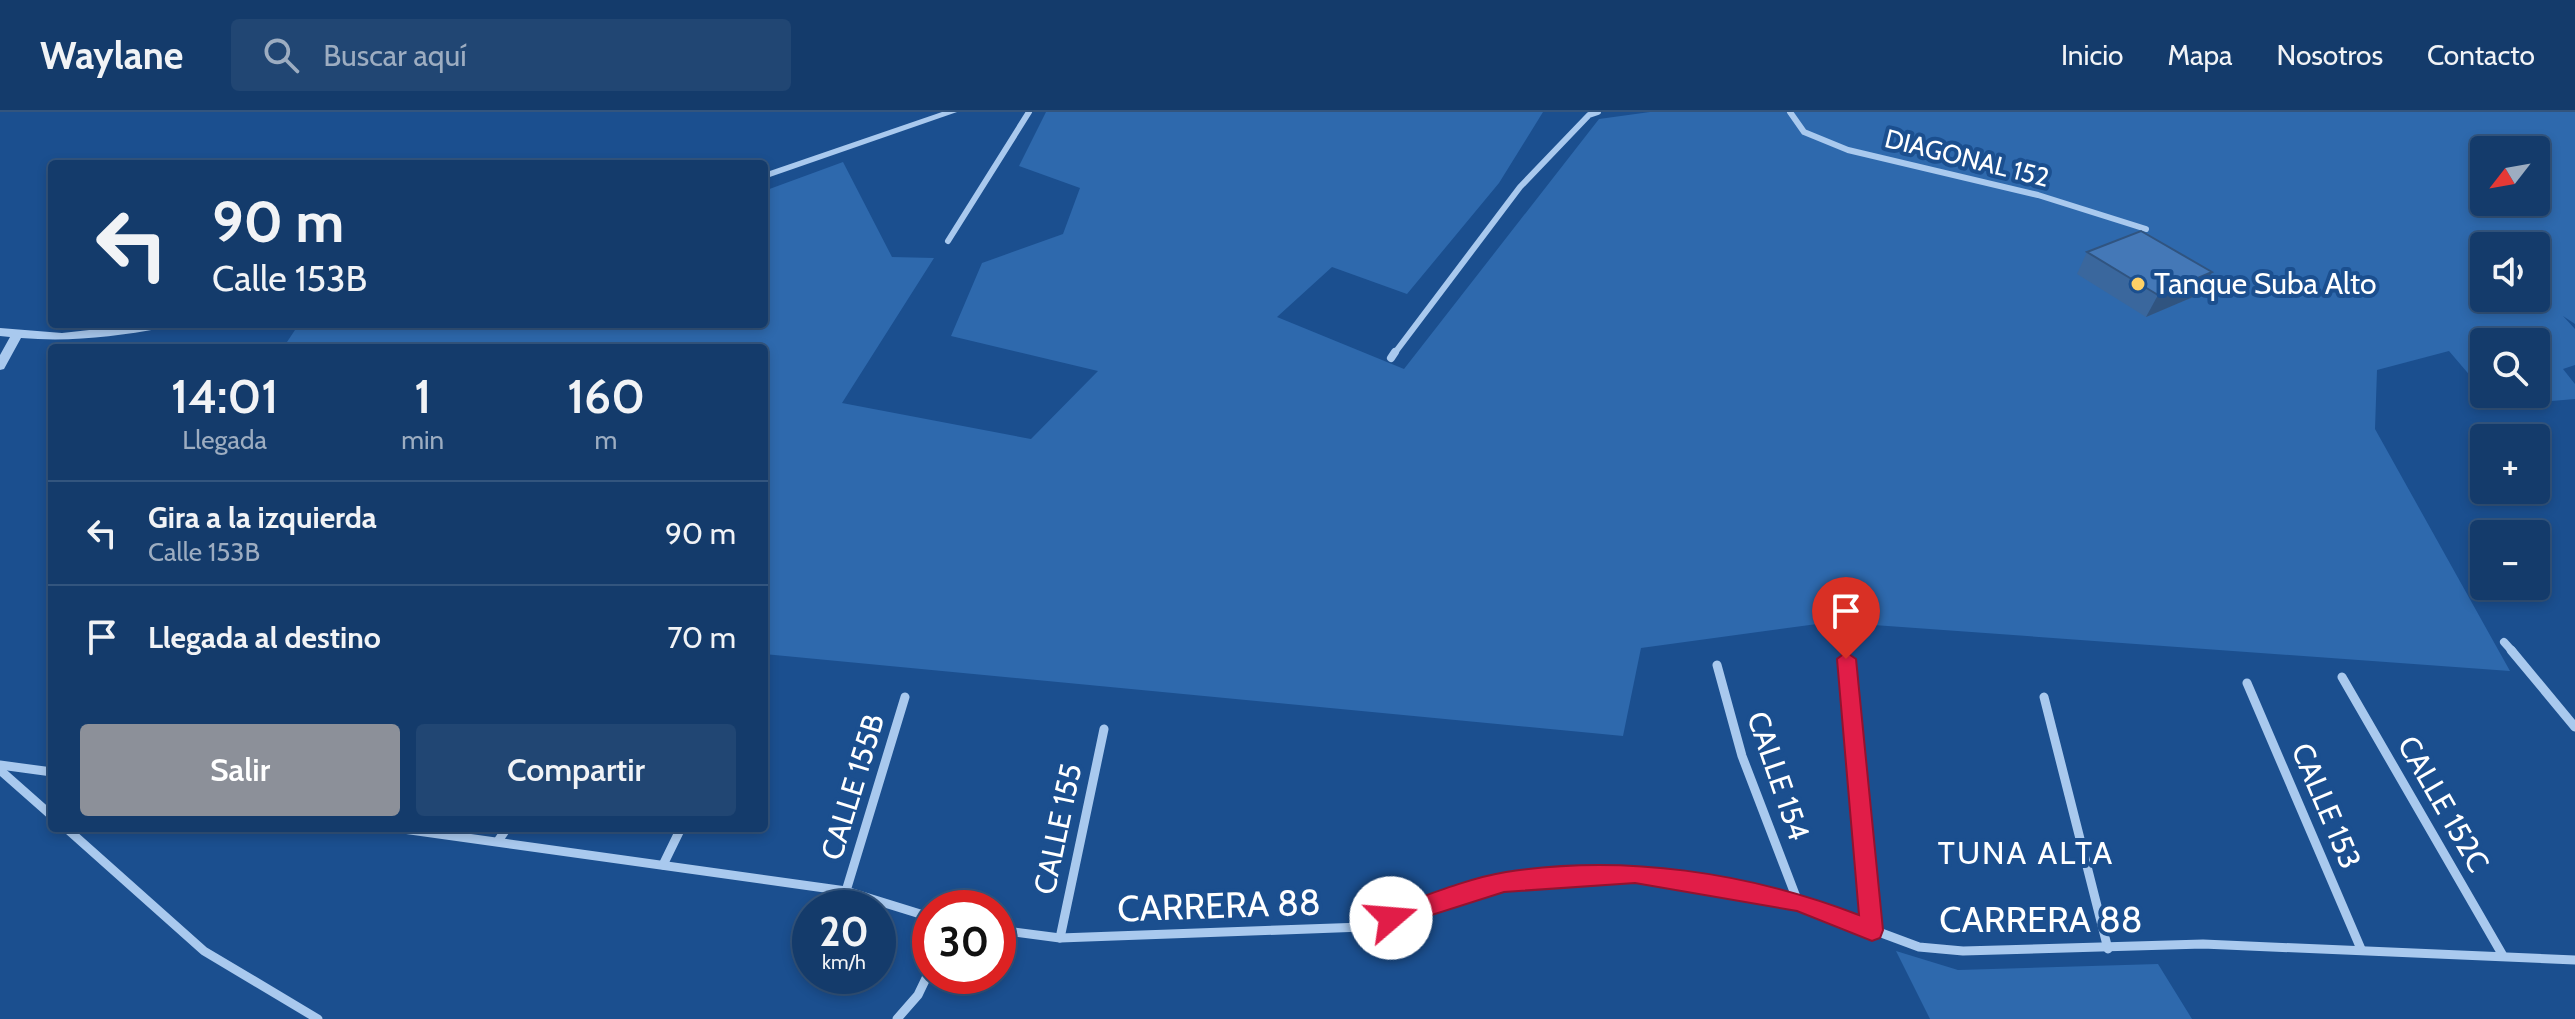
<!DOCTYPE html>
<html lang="es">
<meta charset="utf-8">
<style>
:root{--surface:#143b6b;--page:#214673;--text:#f1f3f6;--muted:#9dadc1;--line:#33557e;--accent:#8c9099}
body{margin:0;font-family:Cabin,sans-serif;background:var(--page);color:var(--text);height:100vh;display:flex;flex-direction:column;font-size:30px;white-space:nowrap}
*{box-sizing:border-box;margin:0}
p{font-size:26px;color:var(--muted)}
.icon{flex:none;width:44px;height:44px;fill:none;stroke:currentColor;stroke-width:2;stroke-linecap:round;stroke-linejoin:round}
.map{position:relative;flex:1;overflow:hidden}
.panel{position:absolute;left:48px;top:232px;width:720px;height:488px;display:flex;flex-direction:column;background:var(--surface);border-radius:8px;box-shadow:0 4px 12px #0003,0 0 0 2px var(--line)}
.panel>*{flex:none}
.guide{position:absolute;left:48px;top:48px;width:720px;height:168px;border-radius:8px;box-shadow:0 4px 12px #0003,0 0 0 2px var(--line);background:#143b6b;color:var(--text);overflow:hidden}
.needle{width:52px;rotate:239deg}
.tools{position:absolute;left:2470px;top:24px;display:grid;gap:16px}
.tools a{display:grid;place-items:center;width:80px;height:80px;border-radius:8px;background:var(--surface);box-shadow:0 4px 12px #0003,0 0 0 2px var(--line);font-size:40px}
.speed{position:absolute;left:792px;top:778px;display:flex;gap:16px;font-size:40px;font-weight:700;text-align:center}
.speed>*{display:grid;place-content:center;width:104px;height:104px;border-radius:50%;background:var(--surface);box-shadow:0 4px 12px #0003,0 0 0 2px var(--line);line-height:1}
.speed small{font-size:20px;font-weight:400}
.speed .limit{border:12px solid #d22;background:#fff;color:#111}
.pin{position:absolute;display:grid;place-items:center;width:68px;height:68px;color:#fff;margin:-82px -34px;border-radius:50% 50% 50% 0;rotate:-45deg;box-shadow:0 0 8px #0007}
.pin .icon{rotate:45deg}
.me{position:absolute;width:88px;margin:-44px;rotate:72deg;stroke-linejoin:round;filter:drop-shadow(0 0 6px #0008)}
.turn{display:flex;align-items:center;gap:28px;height:168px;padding:0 32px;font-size:36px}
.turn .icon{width:104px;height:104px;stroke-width:2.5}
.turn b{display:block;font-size:56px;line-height:68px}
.eta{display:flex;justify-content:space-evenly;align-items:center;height:136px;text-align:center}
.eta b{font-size:48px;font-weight:600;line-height:56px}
.primary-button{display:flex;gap:16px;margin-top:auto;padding:16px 32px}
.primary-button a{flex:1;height:92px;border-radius:8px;background:var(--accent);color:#fff;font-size:32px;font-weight:600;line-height:92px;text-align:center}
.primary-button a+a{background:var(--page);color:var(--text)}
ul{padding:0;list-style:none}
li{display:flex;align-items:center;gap:24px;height:104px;padding:0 32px;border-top:2px solid var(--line)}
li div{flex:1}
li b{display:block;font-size:30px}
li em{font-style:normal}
header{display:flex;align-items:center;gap:48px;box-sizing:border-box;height:112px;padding:0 40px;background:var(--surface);border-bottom:2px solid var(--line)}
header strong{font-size:38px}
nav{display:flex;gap:44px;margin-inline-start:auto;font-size:28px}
.search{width:560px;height:72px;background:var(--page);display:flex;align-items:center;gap:20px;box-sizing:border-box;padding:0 28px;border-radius:8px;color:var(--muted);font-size:30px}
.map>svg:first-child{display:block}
</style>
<header>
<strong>Waylane</strong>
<div class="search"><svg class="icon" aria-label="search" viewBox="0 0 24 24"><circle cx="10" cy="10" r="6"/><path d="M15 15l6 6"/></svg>Buscar aquí</div>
<nav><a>Inicio</a><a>Mapa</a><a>Nosotros</a><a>Contacto</a></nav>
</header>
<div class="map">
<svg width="2575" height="907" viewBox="0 0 2575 907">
<rect width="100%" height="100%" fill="#1b4f8f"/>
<g fill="#2e69ad" fill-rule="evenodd">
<path d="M1046 0H1543L1499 71 1407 182 1332 155 1277 205 1404 257 1599 7 1650 0H2575V212L2563 204 2575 217V253L2563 257 2575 272V287L2496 294 2486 282H2536V230H2484V280L2449 239 2377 258 2375 317 2510 559 1832 510 1641 536 1623 624 764 542V236H283L299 212H764V79L843 50 892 145 934 146 842 291 1031 327 1098 259 951 224 982 151 1063 122 1080 76 1019 54ZM2484 38H2536V90H2484ZM2484 134H2536V186H2484Z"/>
<path d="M1896 839 1958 858 2158 852 2192 907H1930Z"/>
</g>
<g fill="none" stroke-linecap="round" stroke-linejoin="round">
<g stroke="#a9c9ee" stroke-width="6">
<path d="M1790 0 1804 20 1848 38 2038 83 2146 117"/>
<path d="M948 129 1029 0"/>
<path d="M1394 242 1520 75 1589 3 1598 0"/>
</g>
<g stroke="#a9c9ee" stroke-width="8">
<path d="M1391 246 1395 240"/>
<path d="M2504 530 2513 540"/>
</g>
<g stroke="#a9c9ee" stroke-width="9">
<path d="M2511 538 2575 615"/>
<path d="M1846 547 1872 818"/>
<path d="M1717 553 1742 644 1798 790"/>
<path d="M2342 565 2502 842"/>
<path d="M2247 571 2361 837"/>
<path d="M2044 585 2108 837"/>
<path d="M0 653 52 660"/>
<path d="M0 658 52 704"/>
<path d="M66 716 204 839 318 907"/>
<path d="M396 716 846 779 930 805"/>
<path d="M498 729 507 716"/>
<path d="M663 753 681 716"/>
<path d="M846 779 905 585"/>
<path d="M998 818 1060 826 1363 815 1504 770 1635 761 1798 790 1919 835 1963 839 2203 832 2575 848"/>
<path d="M1060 826 1104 617"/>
<path d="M897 907 918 883 930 858"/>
</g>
<g fill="#a9c9ee" fill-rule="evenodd">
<path d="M942 0H957L764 67V61Z"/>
<path d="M144 212H168L162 216C115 225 69 230 21 226L4 257 0 258V243L10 225 0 224V216L62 221Z"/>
</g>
</g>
<path fill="#3a679d" d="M2087 140 2200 182 2146 205 2077 162Z"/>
<path fill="#305480" d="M2212 160 2200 182 2146 205 2158 183Z"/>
<path fill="#4478b7" stroke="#305480" stroke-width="2" d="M2141 119 2212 160 2158 183 2087 140Z"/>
<path fill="#e11d48" stroke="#92132f" stroke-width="2" d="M1846 540 1856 547 1883 818 1880 826 1872 829 1797 799 1635 771 1504 780 1391 816 1383 813 1380 806 1383 799C1420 786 1468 766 1506 760 1624 742 1748 760 1859 803L1837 547Z"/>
<circle fill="#ffd166" stroke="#1b4f8f" stroke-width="3" cx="2138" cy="172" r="8"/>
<g text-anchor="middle" stroke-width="8" stroke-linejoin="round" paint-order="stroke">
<g font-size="26" fill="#fff" stroke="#1b4f8f">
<text transform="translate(1967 46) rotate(14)" y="9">DIAGONAL 152</text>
</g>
<g font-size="30" fill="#fff" stroke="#1b4f8f" text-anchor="start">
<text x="2154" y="182">Tanque Suba Alto</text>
</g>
<g font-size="30" fill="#fff" stroke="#1b4f8f">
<text transform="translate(1778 664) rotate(71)" y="10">CALLE 154</text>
<text transform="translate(853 675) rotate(-73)" y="10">CALLE 155B</text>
<text transform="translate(2443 692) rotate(60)" y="10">CALLE 152C</text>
<text transform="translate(2326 694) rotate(67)" y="10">CALLE 153</text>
<text transform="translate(1058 717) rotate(-78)" y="10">CALLE 155</text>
</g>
<g font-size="32" letter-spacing="2" fill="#fff" stroke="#1b4f8f">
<text x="2026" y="752">TUNA ALTA</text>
</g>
<g font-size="36" fill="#fff" stroke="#1b4f8f">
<text transform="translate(1219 793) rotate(-2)" y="13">CARRERA 88</text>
<text x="2041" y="820">CARRERA 88</text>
</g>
</g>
</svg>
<div class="tools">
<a><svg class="needle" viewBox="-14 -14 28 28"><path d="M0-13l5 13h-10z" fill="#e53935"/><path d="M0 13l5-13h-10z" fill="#9dadc1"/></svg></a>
<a><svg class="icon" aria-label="sound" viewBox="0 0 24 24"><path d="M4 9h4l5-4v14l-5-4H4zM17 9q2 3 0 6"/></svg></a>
<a><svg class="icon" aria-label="search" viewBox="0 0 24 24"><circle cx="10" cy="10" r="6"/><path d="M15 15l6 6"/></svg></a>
<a>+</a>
<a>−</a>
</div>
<div class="speed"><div>20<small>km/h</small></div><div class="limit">30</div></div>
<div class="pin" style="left:1846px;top:547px;background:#d93025"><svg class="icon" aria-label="arrive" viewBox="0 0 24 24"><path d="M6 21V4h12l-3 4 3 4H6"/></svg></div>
<svg class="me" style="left:1391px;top:806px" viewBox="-20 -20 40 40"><circle r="19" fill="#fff"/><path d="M0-13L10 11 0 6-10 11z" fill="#e11d48"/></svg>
<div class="guide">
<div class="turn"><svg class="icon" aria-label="left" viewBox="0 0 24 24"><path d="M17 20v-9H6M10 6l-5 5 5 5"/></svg><div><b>90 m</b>Calle 153B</div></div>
</div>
<section class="panel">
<div class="eta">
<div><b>14:01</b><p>Llegada</p></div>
<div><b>1</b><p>min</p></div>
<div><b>160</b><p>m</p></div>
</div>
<ul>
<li><svg class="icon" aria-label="left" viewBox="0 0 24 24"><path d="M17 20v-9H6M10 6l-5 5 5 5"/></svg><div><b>Gira a la izquierda</b><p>Calle 153B</p></div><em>90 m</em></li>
<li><svg class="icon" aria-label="arrive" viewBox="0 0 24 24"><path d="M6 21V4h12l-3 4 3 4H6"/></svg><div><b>Llegada al destino</b></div><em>70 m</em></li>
</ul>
<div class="primary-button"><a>Salir</a><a>Compartir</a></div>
</section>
</div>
